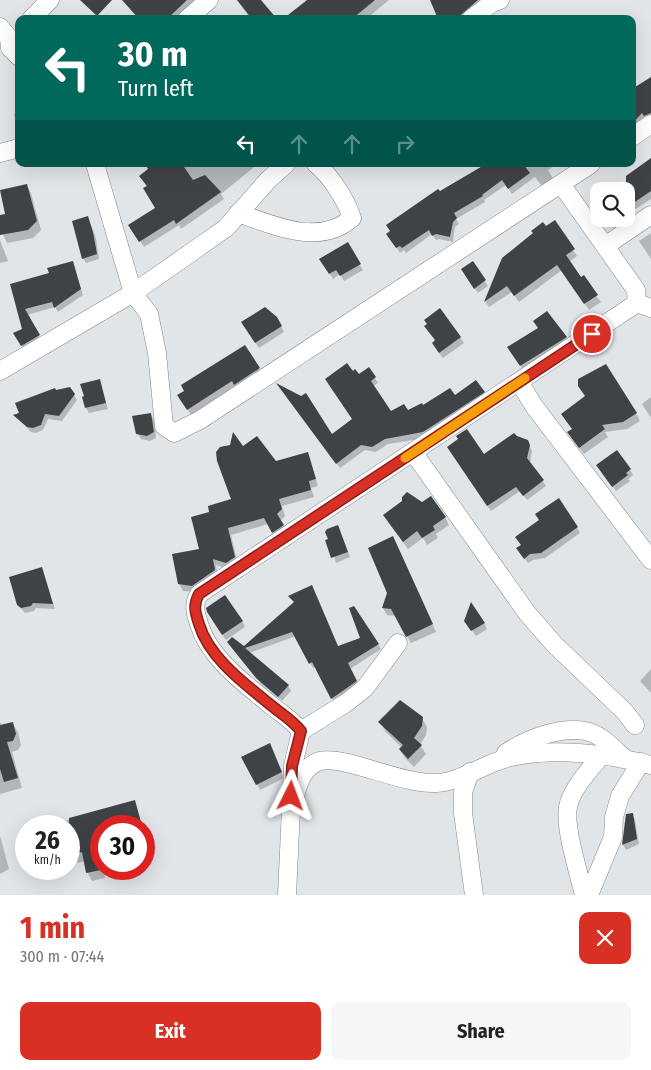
<!DOCTYPE html>
<meta charset="utf-8">
<style>
:root{--surface:#fff;--page:#f6f6f6;--text:#222;--muted:#767676;--accent:#d93025}
body{margin:0;font-family:"Fira Sans Condensed",sans-serif;background:var(--page);color:var(--text);height:100vh;display:flex;flex-direction:column;font-size:19px;white-space:nowrap}
*{box-sizing:border-box;margin:0}
p{font-size:16px;color:var(--muted)}
.icon{flex:none;width:28px;height:28px;fill:none;stroke:currentColor;stroke-width:2;stroke-linecap:round;stroke-linejoin:round}
.map{position:relative;height:895px;overflow:hidden}
.sheet{display:flex;flex-direction:column;background:var(--surface);flex:1}
.sheet>*{flex:none}
.banner{position:absolute;left:15px;top:15px;width:621px;height:152px;border-radius:10px;box-shadow:0 5px 20px #0002;background:#00695c;color:#fff;overflow:hidden}
.buttons{position:absolute;left:590px;top:182px;display:grid;gap:10px}
.buttons a{display:grid;place-items:center;width:45px;height:45px;border-radius:10px;background:var(--surface);box-shadow:0 5px 20px #0002;font-size:25px}
.speed{position:absolute;left:15px;top:815px;display:flex;gap:10px;font-size:25px;font-weight:700;text-align:center}
.speed>*{display:grid;place-content:center;width:65px;height:65px;border-radius:50%;background:var(--surface);box-shadow:0 5px 20px #0002;line-height:1}
.speed small{font-size:12px;font-weight:400}
.speed .limit{border:8px solid #d22;background:#fff;color:#111}
.pin{position:absolute;display:grid;place-items:center;width:42px;height:42px;color:#fff;margin:-21px;border:2px solid #fff;border-radius:50%;box-shadow:0 1px 5px #0007}
.me{position:absolute;width:55px;margin:-28px;rotate:3deg;stroke-linejoin:round;filter:drop-shadow(0 0 4px #0008)}
.turn{display:flex;align-items:center;gap:18px;height:105px;padding:0 20px;font-size:22px}
.turn .icon{width:65px;height:65px;stroke-width:2.5}
.turn b{display:block;font-size:35px;line-height:42px}
.lanes{display:flex;align-items:center;height:48px;padding:0 20px;background:#0003;justify-content:center;gap:25px;direction:ltr}
.lanes .off{opacity:.35}
.round{display:grid;place-items:center;flex:none;width:52px;height:52px;border-radius:10px;background:var(--page)}
.headline{display:flex;align-items:center;justify-content:space-between;height:85px;padding:0 20px}
h1{font-size:30px;font-weight:700;line-height:38px;color:var(--accent)}
.action{display:flex;gap:10px;margin-top:auto;padding:10px 20px}
.action a{flex:1;height:58px;border-radius:10px;background:var(--accent);color:#fff;font-size:20px;font-weight:700;line-height:58px;text-align:center}
.action a+a{background:var(--page);color:var(--text)}
.map>svg:first-child{display:block}
</style>
<div class="map">
<svg width="651" height="895" viewBox="0 0 651 895">
<rect width="100%" height="100%" fill="#e1e5e8"/>
<g fill="#0003">
<path d="M123 0H196L175 19H139Z"/>
<path d="M237 0H260L275 19H251Z"/>
<path d="M314 0H389L366 19H285Z"/>
<path d="M432 0H497L471 19H439Z"/>
<path d="M651 82V121L632 131V91Z"/>
<path d="M19 113V134L14 114Z"/>
<path d="M157 164 220 165 258 164 221 194 224 199 181 229 179 225 144 247 130 225 157 208 141 176Z"/>
<path d="M488 164H556L548 170 555 182 544 189 535 177 512 194 506 185 484 200 485 202 456 219 459 224 455 227 453 242 439 239 436 240 432 234 406 253 404 250 400 253 391 239 440 193Z"/>
<path d="M651 165V199L634 210 633 222 615 230 607 219H626V191H617Z"/>
<path d="M26 185 31 193 41 230 33 238 7 243 0 228V217L7 215Z"/>
<path d="M90 223 96 238 99 259 86 263 83 258Z"/>
<path d="M651 233V259L639 241Z"/>
<path d="M535 234 573 250 577 256 569 262 601 302 589 310 562 270 519 302 512 292 489 307 485 301 503 258Z"/>
<path d="M0 240 8 261 0 263Z"/>
<path d="M347 244 363 270 344 281 340 274 333 279 321 259Z"/>
<path d="M72 262 83 295 58 312 55 307 27 315 42 341 25 351 15 334 23 329 11 285 50 274Z"/>
<path d="M473 263 488 286 478 293 465 275Z"/>
<path d="M276 318 284 332 259 348 243 323Z"/>
<path d="M539 329 566 337 569 343 524 371 509 348Z"/>
<path d="M460 337 464 343 443 358 436 349Z"/>
<path d="M259 369 262 374 236 386 191 415 179 395Z"/>
<path d="M369 369 378 383 373 386 391 412H407L454 397 484 392 486 397 426 438 388 444 376 452 365 450 340 468 281 388 331 435 353 419 352 372 358 376Z"/>
<path d="M99 380 108 409 89 413 86 408Z"/>
<path d="M70 388 77 400 62 421 48 419 43 430 36 433 31 432 15 415 56 392Z"/>
<path d="M651 397V418L642 404Z"/>
<path d="M636 413 640 421 627 429 605 432 608 437 584 454 573 440V430L562 415Z"/>
<path d="M151 415 154 420 156 438 150 441 141 439 138 434Z"/>
<path d="M527 441 532 451 530 463 546 486 527 500 520 491 491 511 451 452 483 456Z"/>
<path d="M242 448 275 463 307 453 318 486 311 488 314 497 282 506 285 516 280 521 286 532 277 538 268 524 231 535 238 564 230 569 216 565 218 577 196 592 183 591 179 584 201 550 211 513 233 500Z"/>
<path d="M630 470 633 475 628 479 630 481 616 491 601 471Z"/>
<path d="M445 517 449 525 436 534 438 538 427 545 423 538 408 549 388 522Z"/>
<path d="M338 526 350 557 336 563 329 539Z"/>
<path d="M577 527 580 533 545 558 533 560 528 563 521 554 522 546Z"/>
<path d="M396 545 436 632 411 643 396 616 387 615 383 608 389 592Z"/>
<path d="M44 574 55 609 36 608 34 611 25 613 18 605Z"/>
<path d="M290 596 338 648 378 644 381 649 350 669 359 687 335 704 316 667 313 668 296 636 249 653 288 685 291 691 282 701 261 684 232 648H244L295 603Z"/>
<path d="M211 618 242 621 245 627 226 640Z"/>
<path d="M484 623 487 629 476 636 469 626Z"/>
<path d="M651 669V693L640 681Z"/>
<path d="M422 718 427 727 426 735 420 745 426 754 414 767 405 758 400 750 402 748 385 731 380 722Z"/>
<path d="M0 722 2 726 12 723 18 732 21 745 18 750 12 752 22 788 0 794Z"/>
<path d="M272 750 284 778 260 790 243 757Z"/>
<path d="M134 802 143 826H101L100 857 105 878 92 881 87 872 85 861 78 863 74 854 69 826H66L64 821Z"/>
<path d="M632 815 635 820 639 844 626 850 623 844 627 816Z"/>
<path d="M144 829 148 843 144 845Z"/>
<path d="M0 836 9 869 0 874Z"/>
</g>
<g fill="#404346">
<path d="M80 0H112L97 16Z"/>
<path d="M122 0H187L167 19H139Z"/>
<path d="M237 0H261L277 19H252Z"/>
<path d="M307 0H375L352 19H283Z"/>
<path d="M430 0H478L456 19H438Z"/>
<path d="M651 77V113L644 116 642 113 632 124V89Z"/>
<path d="M651 158V191L626 208V176Z"/>
<path d="M145 164H182L193 180 205 175 221 192 176 224 174 220 139 242 128 225 155 208 143 188 147 186 139 176 148 169Z"/>
<path d="M486 164H523L530 173 508 189 502 180 482 195 483 196 454 213 457 218 453 222 450 237 436 234 432 236 429 230 402 248 400 246 396 248 386 234 390 231 386 225 438 189 440 191Z"/>
<path d="M27 184 37 221 28 230 0 235V215L5 214 0 190Z"/>
<path d="M88 216 93 232 97 254 82 259 72 221Z"/>
<path d="M555 220 575 249 566 255 581 277 584 275 598 295 584 304 557 265 514 296 507 286 484 302 502 258 533 233 531 231 543 222 546 226Z"/>
<path d="M348 242 361 264 340 276 336 270 329 274 319 259Z"/>
<path d="M73 261 81 289 54 308 52 302 25 309 40 335 21 346 13 333 22 329 10 284 49 273 47 268Z"/>
<path d="M473 261 486 280 474 289 461 269Z"/>
<path d="M265 307 277 317 282 326 255 343 241 322Z"/>
<path d="M440 308 461 337 439 353 432 343 435 340 424 326 427 324 424 320Z"/>
<path d="M547 311 567 337 520 366 507 347 538 328 533 321Z"/>
<path d="M245 345 260 368 234 385 232 381 187 410 177 395 184 391 181 385Z"/>
<path d="M347 363 353 371 355 369 359 374 369 367 376 377 371 381 391 411 404 404 408 410 422 403 423 405 450 388 455 395 476 380 485 392 423 432 385 439 372 447 361 445 336 464 276 383 301 396 306 393 332 434 352 419 325 379Z"/>
<path d="M606 364 637 413 623 422 602 425 605 429 579 448 567 432 572 429 561 414 585 396 578 386V379Z"/>
<path d="M100 379 106 403 85 408 82 397 84 396 80 384Z"/>
<path d="M70 387 75 394 59 416 45 414 41 425 33 428 27 427 13 415 19 413 15 403 55 388 56 390Z"/>
<path d="M151 413 154 432 147 436 136 434 132 416Z"/>
<path d="M467 429 484 454 514 433 517 436 528 440 530 445 527 458 544 480 523 496 516 487 487 506 447 447 458 439 456 436Z"/>
<path d="M233 432 243 446 257 436 276 461 308 452 316 479 309 481 311 490 279 499 282 509 277 514 284 525 272 533 264 518 228 528 235 557 226 563 213 559 215 570 192 586 178 584 172 554 199 549 191 517 209 512 208 506 231 499 217 461 216 452 220 447 230 445Z"/>
<path d="M617 450 631 469 626 473 628 475 612 487 596 465Z"/>
<path d="M407 492 422 502 431 496 446 517 433 526 435 530 422 538 417 531 403 542 383 515 402 501V497Z"/>
<path d="M559 498 578 527 541 553 530 554 524 559 516 548 521 545 515 537 539 520 535 514Z"/>
<path d="M338 525 348 552 331 558 325 540 328 539 325 532 327 529Z"/>
<path d="M393 536 433 624 406 637 391 609 382 608 387 593 368 548Z"/>
<path d="M42 567 53 604 33 603 31 606 21 608 17 605 9 577Z"/>
<path d="M312 585 338 646 360 638 349 608 354 606 379 644 348 663 357 681 331 699 312 662 309 664 292 632 245 648 289 685 278 697 256 678 227 642 232 637 244 646 294 602 288 596Z"/>
<path d="M225 595 243 621 222 635 207 612 206 608Z"/>
<path d="M471 602 485 623 471 631 464 621Z"/>
<path d="M400 700 423 717 422 726 414 738 422 745 408 759 399 749 403 745 378 722Z"/>
<path d="M13 722 16 734 13 741 7 742 18 778 4 782 0 769V725Z"/>
<path d="M270 743 282 772 256 785 241 757Z"/>
<path d="M135 800 142 826H101V847L96 848 101 870 86 873 82 852 72 855 69 841V818Z"/>
<path d="M633 813 637 839 622 845 626 814Z"/>
</g>
<g fill="none" stroke-linecap="round" stroke-linejoin="round">
<defs>
<g id="street">
<path d="M31 19 50 0"/>
<path d="M187 19 209 0"/>
<path d="M471 19 492 3 500 0"/>
<path d="M0 27 9 38 10 48 19 57"/>
<path d="M632 137 651 124"/>
<path d="M0 153 19 148"/>
<path d="M95 164 133 293 149 314 157 353 164 426 174 433 200 420 591 164"/>
<path d="M561 184 636 290 637 303"/>
<path d="M238 213C273 225 319 247 352 218 346 200 331 176 316 164"/>
<path d="M605 246 651 215"/>
<path d="M0 371 133 293 196 249 226 228 268 180 286 164"/>
<path d="M519 382 534 406 651 560"/>
<path d="M413 452 527 613 554 644 625 712 635 725"/>
<path d="M301 731 346 703 365 688 398 643"/>
<path d="M506 753C527 739 560 726 585 731 601 734 612 747 624 758"/>
<path d="M470 772 463 792V813L474 895"/>
<path d="M296 793C299 780 306 765 320 761 344 755 403 785 436 783 462 782 486 762 511 757 556 747 607 754 651 765"/>
<path d="M287 895 293 766 301 731C292 720 283 715 272 706 245 684 209 658 199 624 195 612 193 605 199 594L637 303 651 308"/>
<path d="M584 895C579 874 564 827 568 807 571 789 591 768 602 755"/>
<path d="M589 895 613 837 614 817 620 796 641 762"/>
</g>
</defs>
<use href="#street" stroke="#85888c" stroke-width="19"/>
<use href="#street" stroke="#fff" stroke-width="18"/>
</g>
<g fill="none" stroke-linecap="round" stroke-linejoin="round">
<defs>
<path id="route" d="M291 796 292 766 301 731C292 720 283 715 272 706 245 684 209 658 199 624 195 612 193 605 199 594L592 334"/>
</defs>
<use href="#route" stroke="#8d1f18" stroke-width="12"/>
<use href="#route" stroke="#d93025" stroke-width="9"/>
<path stroke="#f59e0b" stroke-width="9" d="M405 458 525 378"/>
</g>
</svg>
<div class="buttons">
<a><svg class="icon" aria-label="search" viewBox="0 0 24 24"><circle cx="10" cy="10" r="6"/><path d="M15 15l6 6"/></svg></a>
</div>
<div class="speed"><div>26<small>km/h</small></div><div class="limit">30</div></div>
<div class="pin" style="left:592px;top:334px;background:#d93025"><svg class="icon" aria-label="arrive" viewBox="0 0 24 24"><path d="M6 21V4h12l-3 4 3 4H6"/></svg></div>
<svg class="me" style="left:291px;top:796px" viewBox="-20 -20 40 40"><path d="M0-17L14 15 0 8-14 15z" fill="#d93025" stroke="#fff" stroke-width="4"/></svg>
<div class="banner">
<div class="turn"><svg class="icon" aria-label="left" viewBox="0 0 24 24"><path d="M17 20v-9H6M10 6l-5 5 5 5"/></svg><div><b>30 m</b>Turn left</div></div>
<div class="lanes"><svg class="icon" aria-label="left" viewBox="0 0 24 24"><path d="M17 20v-9H6M10 6l-5 5 5 5"/></svg><svg class="icon off" aria-label="ahead" viewBox="0 0 24 24"><path d="M12 20V5M6 11l6-6 6 6"/></svg><svg class="icon off" aria-label="ahead" viewBox="0 0 24 24"><path d="M12 20V5M6 11l6-6 6 6"/></svg><svg class="icon off" aria-label="right" viewBox="0 0 24 24"><path d="M7 20v-9h11M14 6l5 5-5 5"/></svg></div>
</div>
</div>
<section class="sheet">
<div class="headline"><div><h1>1 min</h1><p>300 m · 07:44</p></div><a class="round" style="background:#d93025;color:#fff"><svg class="icon" aria-label="close" viewBox="0 0 24 24"><path d="M6 6l12 12M18 6L6 18"/></svg></a></div>
<div class="action"><a>Exit</a><a>Share</a></div>
</section>
